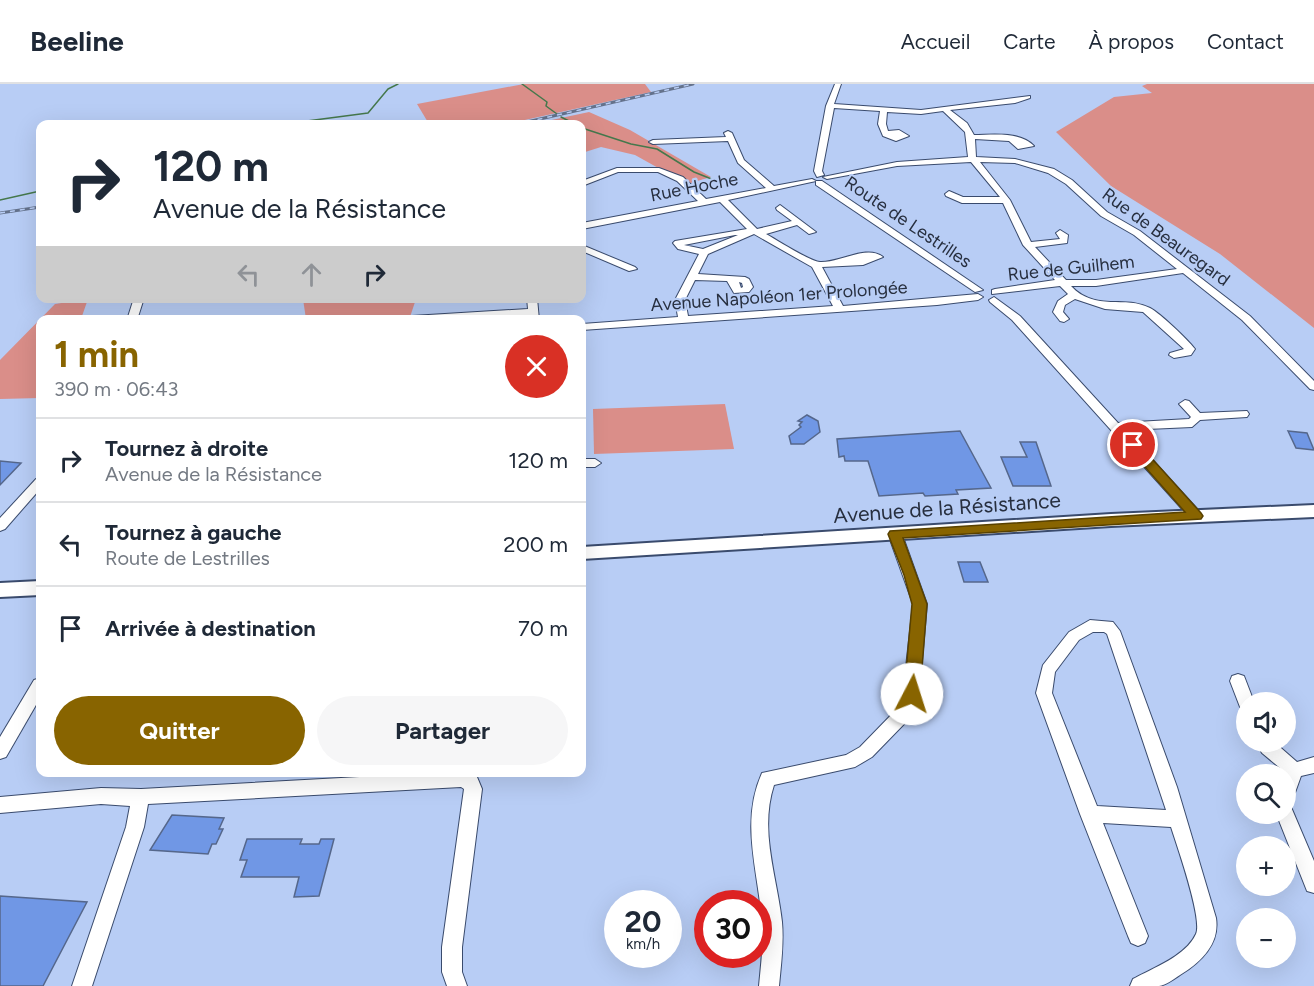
<!DOCTYPE html>
<html lang="fr">
<meta charset="utf-8">
<style>
:root{--surface:#fff;--page:#f6f6f7;--text:#1f2937;--muted:#747a83;--line:#e0e1e3;--accent:#886400}
body{margin:0;font-family:Figtree,sans-serif;background:var(--page);color:var(--text);height:100vh;display:flex;flex-direction:column;font-size:22px;white-space:nowrap}
*{box-sizing:border-box;margin:0}
p{font-size:20px;color:var(--muted)}
.icon{flex:none;width:33px;height:33px;fill:none;stroke:currentColor;stroke-width:2;stroke-linecap:round;stroke-linejoin:round}
.map{position:relative;flex:1;overflow:hidden}
.drawer{position:absolute;left:36px;top:231px;width:550px;height:462px;display:flex;flex-direction:column;background:var(--surface);border-radius:12px;box-shadow:0 6px 24px #0002}
.drawer>*{flex:none}
.guide{position:absolute;left:36px;top:36px;width:550px;height:183px;border-radius:12px;box-shadow:0 6px 24px #0002;background:#fff;color:var(--text);overflow:hidden}
.tools{position:absolute;left:1236px;top:608px;display:grid;gap:12px}
.tools a{display:grid;place-items:center;width:60px;height:60px;border-radius:50%;background:var(--surface);box-shadow:0 6px 24px #0002;font-size:30px}
.speed{position:absolute;left:604px;top:806px;display:flex;gap:12px;font-size:30px;font-weight:700;text-align:center}
.speed>*{display:grid;place-content:center;width:78px;height:78px;border-radius:50%;background:var(--surface);box-shadow:0 6px 24px #0002;line-height:1}
.speed small{font-size:15px;font-weight:400}
.speed .limit{border:9px solid #d22;background:#fff;color:#111}
.pin{position:absolute;display:grid;place-items:center;width:51px;height:51px;color:#fff;margin:-26px;border:3px solid #fff;border-radius:50%;box-shadow:0 2px 6px #0007}
.me{position:absolute;width:66px;margin:-33px;rotate:5deg;stroke-linejoin:round;filter:drop-shadow(0 0 4px #0008)}
.turn{display:flex;align-items:center;gap:21px;height:126px;padding:0 18px;font-size:27px}
.turn .icon{width:78px;height:78px;stroke-width:2.5}
.turn b{display:block;font-size:42px;line-height:51px}
.lanes{display:flex;align-items:center;height:57px;padding:0 18px;background:#0003;justify-content:center;gap:30px;direction:ltr}
.lanes .off{opacity:.35}
.round{display:grid;place-items:center;flex:none;width:63px;height:63px;border-radius:32px;background:var(--page)}
.overview{display:flex;align-items:center;justify-content:space-between;height:102px;padding:0 18px}
h1{font-size:36px;font-weight:700;line-height:45px;color:var(--accent)}
.button{display:flex;gap:12px;margin-top:auto;padding:12px 18px}
.button a{flex:1;height:69px;border-radius:36px;background:var(--accent);color:#fff;font-size:24px;font-weight:700;line-height:69px;text-align:center}
.button a+a{background:var(--page);color:var(--text)}
ul{padding:0;list-style:none}
li{display:flex;align-items:center;gap:18px;height:84px;padding:0 18px;border-top:2px solid var(--line)}
li div{flex:1}
li b{display:block;font-size:22px}
li em{font-style:normal}
header{display:flex;align-items:center;gap:36px;box-sizing:border-box;height:84px;padding:0 30px;background:var(--surface);border-bottom:2px solid var(--line)}
header strong{font-size:28px}
nav{display:flex;gap:33px;margin-inline-start:auto;font-size:21px}
.map>svg:first-child{display:block}
</style>
<header>
<strong>Beeline</strong>
<nav><a>Accueil</a><a>Carte</a><a>À propos</a><a>Contact</a></nav>
</header>
<div class="map">
<svg width="1314" height="902" viewBox="0 0 1314 902">
<rect width="100%" height="100%" fill="#b8cdf5"/>
<g fill="#da8e89">
<path d="M524 0H645L651 8 507 40H429L417 20Z"/>
<path d="M1147 0H1314V244L1220 170 1111 102 1056 48 1114 13 1152 9 1142 2Z"/>
<path d="M589 28 630 46 711 93 687 100 635 71 601 63 582 69V40H533Z"/>
<path d="M88 215 81 235 40 236V314L0 315V276L55 220Z"/>
<path d="M303 215H416L409 236 306 235Z"/>
<path d="M725 320 734 365 594 370 593 325Z"/>
</g>
<g fill="none" stroke-linecap="round" stroke-linejoin="round">
<g stroke="#45784c" stroke-width="1.5">
<path d="M522 0 547 18 546 22 557 30"/>
<path d="M561 33 575 40"/>
<path d="M284 40 368 29 388 5 398 0"/>
<path d="M582 44 631 60 657 65 694 88 714 96"/>
<path d="M0 116 40 107"/>
</g>
</g>
<g fill="#7097e5" stroke="#55678b" stroke-width="1.5">
<path d="M807 331 818 337 820 348 804 360H791L789 352 801 343 799 341 802 338 798 337Z"/>
<path d="M960 347 991 404 956 406 958 410 925 412 923 409 879 412 868 377H845L844 372 839 373 837 355Z"/>
<path d="M1288 347 1307 349 1314 366 1296 364Z"/>
<path d="M1020 358H1036L1051 402H1013L1001 373H1027Z"/>
<path d="M0 377 21 379 0 401Z"/>
<path d="M958 478H980L988 498H964Z"/>
<path d="M172 731 224 734 219 745H223L216 760H212L208 770 150 766Z"/>
<path d="M247 755H302L300 760H319L321 755H334L319 812 294 813 299 793H241L247 776H240Z"/>
<path d="M0 812 87 818 43 902H0Z"/>
</g>
<g fill="none" stroke-linecap="round" stroke-linejoin="round">
<defs>
<g id="minor">
<path d="M835 0H841L834 20 921 26 1030 12V14L1015 19 950 26 967 39 974 51C993 51 1020 47 1034 62L1018 65 1009 57 975 55 976 73 1015 75 1054 85 1072 96 1107 128 1140 147 1250 232 1314 297V306L1310 305 1242 236 1183 189 1096 202H1071C1095 228 1126 211 1150 224 1161 230 1187 255 1195 265L1191 271 1174 274 1169 271 1170 269 1184 265 1143 228 1105 225 1075 215 1065 221 1063 228 1069 235 1064 238 1060 237 1053 228 1058 217 1068 210 1060 202 992 210V206L995 205 1055 196 1023 161 1003 119H962L946 112 945 110 949 107 963 113H1000L971 78 897 82 827 95 823 93 897 78 968 73 965 48 943 27 921 30 887 28 886 40 888 47 899 46 909 52 896 57 883 52 878 40 880 27 834 24 822 87 824 91 817 93 814 87 826 22ZM980 78 1015 79 1048 89 1066 100 1101 132 1134 151 1177 185 1096 196H1066L1035 163 1067 159 1068 151 1060 146 1056 149 1060 155 1031 158 1010 116Z"/>
<path d="M728 47 732 49 744 76 774 102 812 95 816 97 728 116 757 145 792 137 777 126 776 124 780 121 816 148 809 150 797 141 766 150C777 156 809 177 820 178 840 179 867 160 883 173L863 181 822 183 843 222 978 210 983 213 978 216 937 221 582 246V240L678 233 675 216 699 170 678 165 673 159 675 157 747 145 720 118 582 145V139L698 117 677 97 658 88H618L582 102V97L617 84H659L683 93 706 115 766 104 738 79 728 57 653 60 649 58 653 56 726 53 724 49ZM754 150 812 183 833 222 688 232 685 216 695 196 727 197 734 209 749 208 753 203 749 195 745 193 698 190 708 170ZM738 151 703 165 684 161 735 151ZM739 198 742 199 743 203 741 204Z"/>
<path d="M816 97H822L983 206 975 208 816 101Z"/>
<path d="M582 161 635 183 637 185 629 187 582 167Z"/>
<path d="M994 213 1020 232 1118 339 1189 335 1191 333 1179 320 1185 316 1189 317 1200 329 1247 327 1249 330 1247 333 1200 336 1192 343 1125 346 1201 429 1203 432 1201 435H1191L1012 236 990 218 989 216Z"/>
<path d="M134 214H144L137 236H127Z"/>
<path d="M527 214H537L539 236H529L528 231 456 236 407 235 412 232 528 225Z"/>
<path d="M582 375H595L601 379 595 383H582Z"/>
<path d="M40 394V405L5 445 0 447V434L36 395Z"/>
<path d="M895 445 902 450 927 520 919 610 907 637 872 673 855 683 774 701C759 747 777 792 782 838 784 860 781 880 779 902H759C761 880 764 859 762 837 758 786 740 738 762 689L846 671 860 663 895 627 903 610 913 520 888 450Z"/>
<path d="M1090 536 1113 538 1120 547 1177 703 1216 834C1220 860 1201 878 1180 891 1174 895 1166 901 1159 902 1150 902 1139 902 1130 902L1133 895C1153 884 1186 872 1196 850 1203 835 1177 762 1171 743L1103 739 1148 852 1145 859 1138 862 1131 859 1128 852 1080 730 1036 609 1043 581 1069 548ZM1093 548H1104L1107 550 1166 726 1097 722 1052 609 1055 588 1079 556Z"/>
<path d="M1238 590 1244 592 1254 618H1246V625L1240 623 1230 597 1232 592Z"/>
<path d="M40 594V614L6 673 0 675V653L34 596Z"/>
<path d="M1255 657H1273L1297 678 1314 673V689L1301 692 1292 717 1286 719V689L1262 669Z"/>
<path d="M451 688H479L477 693 482 705 462 863V888L467 902H447L442 888V863L464 705 461 703 148 720 144 743 92 902H72L126 743 130 722 101 720 0 729V713L101 704 141 705Z"/>
<path d="M1286 721 1291 723 1314 777V809L1307 807 1276 729H1286Z"/>
</g>
<g id="major">
<path d="M1314 421V433L1111 442 582 475V463L1111 430Z"/>
<path d="M40 497V511L0 513V499Z"/>
</g>
</defs>
<use href="#minor" stroke="#3a4b6d" stroke-width="2"/>
<use href="#major" stroke="#3a4b6d" stroke-width="4"/>
<use href="#minor" fill="#fff" fill-rule="evenodd"/>
<use href="#major" fill="#fff" fill-rule="evenodd"/>
<defs>
<g id="rail">
<path d="M518 40 693 0"/>
<path d="M0 129 40 123"/>
</g>
</defs>
<use href="#rail" stroke="#64728c" stroke-width="3"/>
<use href="#rail" stroke="#b8cdf5" stroke-width="1.5" stroke-dasharray="5" stroke-linecap="butt"/>
</g>
<path fill="#886400" stroke="#584100" stroke-width="1.5" d="M1133 357 1137 358 1201 429 1203 432 1201 435 903 454 927 520 920 610 917 615 912 617 906 615 904 610 912 520 904 491 888 450 890 447 1185 428 1128 364V358Z"/>
<g text-anchor="middle" stroke-width="4.5" stroke-linejoin="round" paint-order="stroke">
<g font-size="18" fill="#272f3f" stroke="#b8cdf5">
<text transform="translate(694 103) rotate(-11)" y="6">Rue Hoche</text>
<text transform="translate(908 138) rotate(34)" y="6">Route de Lestrilles</text>
<text transform="translate(1166 153) rotate(36)" y="6">Rue de Beauregard</text>
<text transform="translate(1071 184) rotate(-6)" y="6">Rue de Guilhem</text>
<text transform="translate(779 212) rotate(-4)" y="6">Avenue Napoléon 1er Prolongée</text>
</g>
<g font-size="21" fill="#272f3f" stroke="#b8cdf5">
<text transform="translate(947 424) rotate(-4)" y="7">Avenue de la Résistance</text>
</g>
</g>
</svg>
<div class="tools">
<a><svg class="icon" aria-label="sound" viewBox="0 0 24 24"><path d="M4 9h4l5-4v14l-5-4H4zM17 9q2 3 0 6"/></svg></a>
<a><svg class="icon" aria-label="search" viewBox="0 0 24 24"><circle cx="10" cy="10" r="6"/><path d="M15 15l6 6"/></svg></a>
<a>+</a>
<a>−</a>
</div>
<div class="speed"><div>20<small>km/h</small></div><div class="limit">30</div></div>
<div class="pin" style="left:1133px;top:361px;background:#d93025"><svg class="icon" aria-label="arrive" viewBox="0 0 24 24"><path d="M6 21V4h12l-3 4 3 4H6"/></svg></div>
<svg class="me" style="left:912px;top:610px" viewBox="-20 -20 40 40"><circle r="19" fill="#fff"/><path d="M0-13L10 11 0 6-10 11z" fill="#886400"/></svg>
<div class="guide">
<div class="turn"><svg class="icon" aria-label="right" viewBox="0 0 24 24"><path d="M7 20v-9h11M14 6l5 5-5 5"/></svg><div><b>120 m</b>Avenue de la Résistance</div></div>
<div class="lanes"><svg class="icon off" aria-label="left" viewBox="0 0 24 24"><path d="M17 20v-9H6M10 6l-5 5 5 5"/></svg><svg class="icon off" aria-label="ahead" viewBox="0 0 24 24"><path d="M12 20V5M6 11l6-6 6 6"/></svg><svg class="icon" aria-label="right" viewBox="0 0 24 24"><path d="M7 20v-9h11M14 6l5 5-5 5"/></svg></div>
</div>
<section class="drawer">
<div class="overview"><div><h1>1 min</h1><p>390 m · 06:43</p></div><a class="round" style="background:#d93025;color:#fff"><svg class="icon" aria-label="close" viewBox="0 0 24 24"><path d="M6 6l12 12M18 6L6 18"/></svg></a></div>
<ul>
<li><svg class="icon" aria-label="right" viewBox="0 0 24 24"><path d="M7 20v-9h11M14 6l5 5-5 5"/></svg><div><b>Tournez à droite</b><p>Avenue de la Résistance</p></div><em>120 m</em></li>
<li><svg class="icon" aria-label="left" viewBox="0 0 24 24"><path d="M17 20v-9H6M10 6l-5 5 5 5"/></svg><div><b>Tournez à gauche</b><p>Route de Lestrilles</p></div><em>200 m</em></li>
<li><svg class="icon" aria-label="arrive" viewBox="0 0 24 24"><path d="M6 21V4h12l-3 4 3 4H6"/></svg><div><b>Arrivée à destination</b></div><em>70 m</em></li>
</ul>
<div class="button"><a>Quitter</a><a>Partager</a></div>
</section>
</div>
